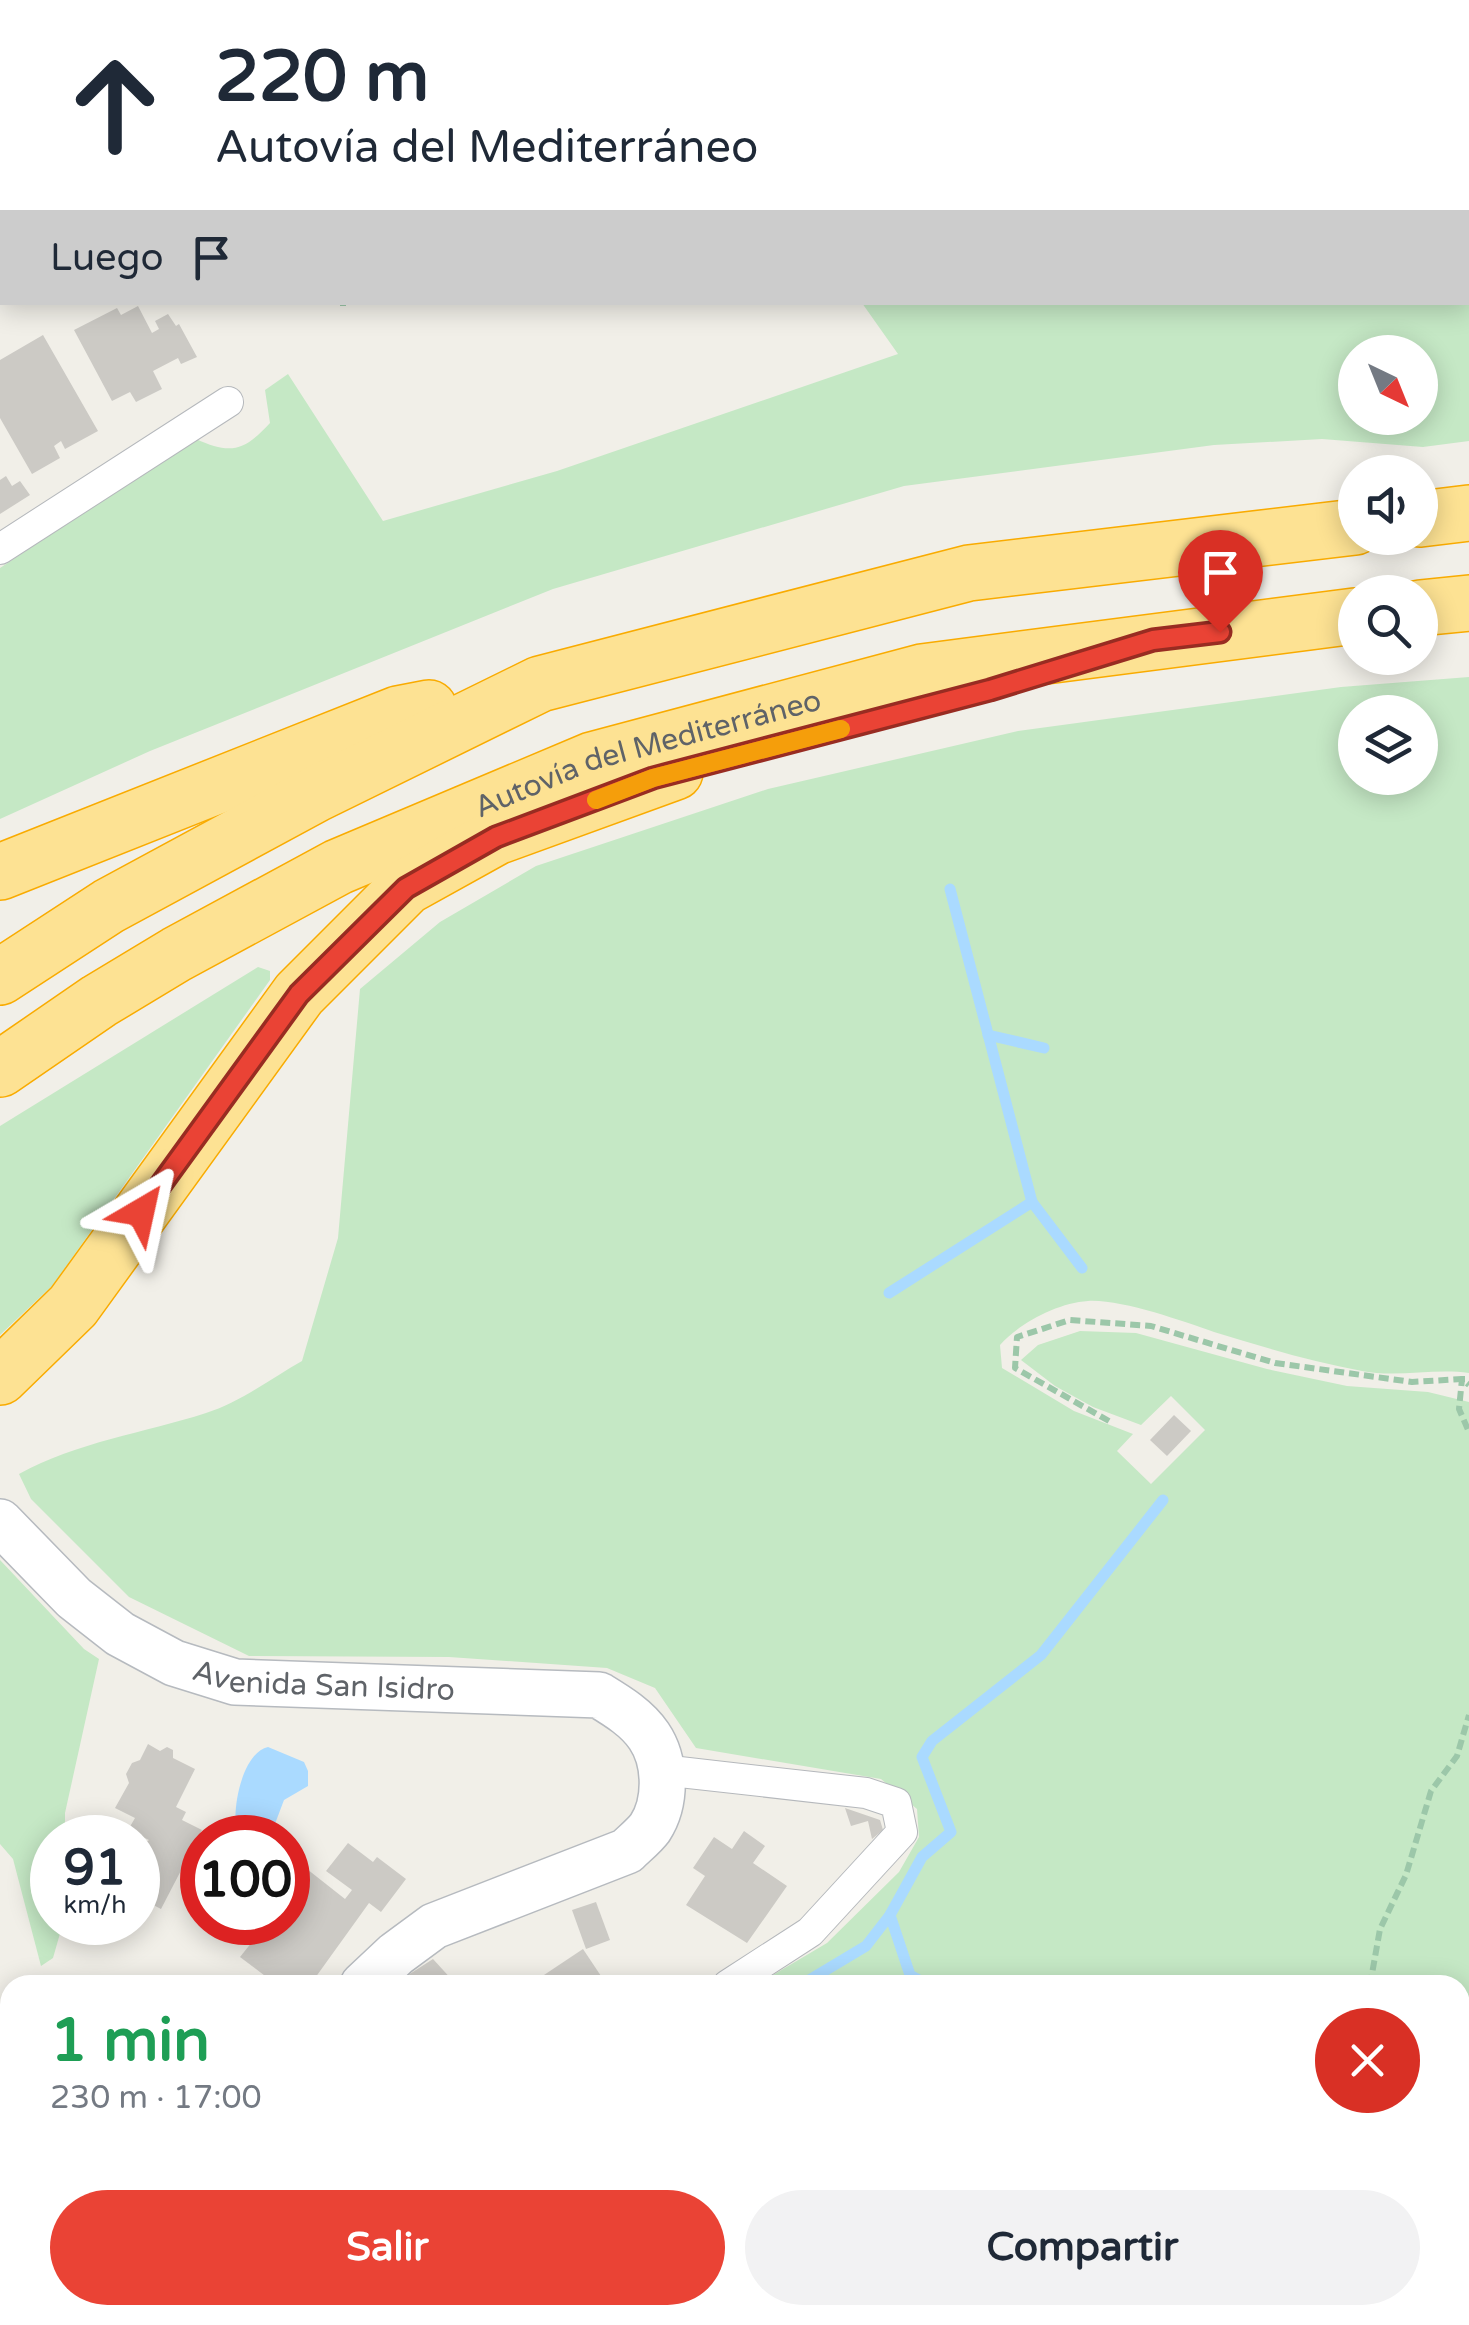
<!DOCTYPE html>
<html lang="es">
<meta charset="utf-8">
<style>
:root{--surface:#fff;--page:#f2f2f3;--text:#1f2937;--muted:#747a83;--accent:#ea4335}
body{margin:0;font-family:"Varela Round",sans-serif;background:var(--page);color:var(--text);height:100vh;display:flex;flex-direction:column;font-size:38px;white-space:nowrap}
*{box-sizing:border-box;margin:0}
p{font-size:32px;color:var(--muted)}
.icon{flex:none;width:55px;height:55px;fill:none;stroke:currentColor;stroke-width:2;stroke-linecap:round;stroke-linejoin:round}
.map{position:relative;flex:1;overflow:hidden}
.sheet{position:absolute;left:0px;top:1975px;width:1470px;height:350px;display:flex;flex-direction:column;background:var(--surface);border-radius:30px 30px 0 0;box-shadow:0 5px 25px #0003}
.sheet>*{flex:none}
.banner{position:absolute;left:0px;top:0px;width:1470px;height:305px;box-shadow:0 5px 25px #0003;background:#fff;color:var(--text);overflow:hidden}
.needle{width:65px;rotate:137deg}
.buttons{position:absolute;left:1338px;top:335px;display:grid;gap:20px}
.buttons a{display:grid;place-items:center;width:100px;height:100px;border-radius:50%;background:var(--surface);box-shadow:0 5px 25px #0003;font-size:50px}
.speed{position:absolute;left:30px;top:1815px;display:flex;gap:20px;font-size:50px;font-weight:700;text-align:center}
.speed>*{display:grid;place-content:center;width:130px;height:130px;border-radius:50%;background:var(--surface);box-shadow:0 5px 25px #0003;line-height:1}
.speed small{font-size:25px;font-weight:400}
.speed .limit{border:15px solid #d22;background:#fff;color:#111}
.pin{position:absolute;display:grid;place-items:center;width:85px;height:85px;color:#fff;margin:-102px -42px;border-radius:50% 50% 50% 0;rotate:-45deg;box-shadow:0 0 10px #0007}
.pin .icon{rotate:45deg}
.me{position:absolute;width:110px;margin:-55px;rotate:36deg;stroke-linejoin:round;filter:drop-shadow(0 0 8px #0008)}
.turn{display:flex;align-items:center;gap:35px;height:210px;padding:0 50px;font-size:45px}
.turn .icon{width:130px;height:130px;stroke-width:2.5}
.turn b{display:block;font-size:70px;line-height:85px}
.then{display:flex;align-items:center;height:95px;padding:0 50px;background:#0003;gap:20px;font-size:38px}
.round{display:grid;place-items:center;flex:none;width:105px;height:105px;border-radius:52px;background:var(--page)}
.headline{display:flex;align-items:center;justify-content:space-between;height:170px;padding:0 50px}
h1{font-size:60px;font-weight:700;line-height:75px;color:#1e9e55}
.button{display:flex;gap:20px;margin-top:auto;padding:20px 50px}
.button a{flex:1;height:115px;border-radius:60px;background:var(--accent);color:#fff;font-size:40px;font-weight:700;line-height:115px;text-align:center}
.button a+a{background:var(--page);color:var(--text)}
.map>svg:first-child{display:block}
</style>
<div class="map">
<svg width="1469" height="2325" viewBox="0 0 1469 2325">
<rect width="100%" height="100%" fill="#f1efe8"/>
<g fill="#c5e8c5" fill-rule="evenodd">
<path d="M1276 0H1469V441L1423 447 1322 439 1214 445 904 486 553 589 150 751 0 819V568L196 439C231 455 244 451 270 423L265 390 288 374 383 521 557 471 898 354 862 303 1468 302V2H1269ZM1355 352H1420V418H1355Z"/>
<path d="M1469 677V1373C1434 1368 1397 1378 1362 1371 1312 1362 1263 1347 1214 1332 1182 1321 1121 1299 1088 1301 1057 1303 1020 1323 1000 1345L1002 1368 1074 1411 1133 1434 1117 1451 1151 1484 1205 1430 1171 1396 1141 1425 1093 1407 1055 1386 1021 1360 1038 1345 1080 1331 1136 1333 1267 1369 1347 1386 1428 1392 1469 1402V2325H703L701 2315H1460V1985H756L827 1943 899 1872 919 1837 917 1809 881 1779 696 1748 655 1688 607 1668 449 1657 249 1656 129 1597 31 1499 19 1474C77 1442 144 1433 206 1413 239 1403 272 1378 302 1361L338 1238 360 989 440 922 536 866 768 789 1018 731 1341 687ZM1355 712H1420V778H1355Z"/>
<path d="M258 967 270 971V980L52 1286 0 1335V1126Z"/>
<path d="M0 1560 84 1649 99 1659 65 1813V1837L52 1838V1922L63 1923 53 1958 41 1966 13 1859 0 1844Z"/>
</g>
<path fill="#aadaff" d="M268 1747 304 1762 308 1771V1786L284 1800 270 1837H238C230 1815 241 1753 268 1747Z"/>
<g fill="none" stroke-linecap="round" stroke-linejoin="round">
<g stroke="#aadaff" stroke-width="11">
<path d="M950 889 1032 1202 1082 1268"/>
<path d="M988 1035 1044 1048"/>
<path d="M889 1293 1032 1202"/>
<path d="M890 1915 910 1975 928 1985"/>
<path d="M801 1985 866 1946 890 1915 922 1857 951 1832 922 1757 932 1741 1041 1655 1163 1500"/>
<path d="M872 2315 887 2325"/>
<path d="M1140 2315 1144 2325"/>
</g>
</g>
<g fill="#cccac5">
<path d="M138 306 152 333 159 329 155 321 168 314 176 326 179 324 197 357 181 364 178 358 153 371 162 389 136 402 130 392 112 401 74 330 117 308 121 315Z"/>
<path d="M43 335 98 431 65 449 61 441 54 446 60 458 32 474 0 418V360Z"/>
<path d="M6 476 12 486 20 481 30 495 0 514V480Z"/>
<path d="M1174 1415 1191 1431 1167 1456 1150 1440Z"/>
<path d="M148 1744 160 1751 167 1747 173 1750V1758L195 1769 176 1807 186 1812 182 1820 202 1830 161 1909 138 1897V1849L149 1840 128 1830 135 1818 115 1808 129 1783 126 1774 132 1763 140 1760Z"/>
<path d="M845 1808 880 1820 883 1830 872 1839 868 1821 851 1826Z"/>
<path d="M744 1831 765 1846 753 1863 787 1886 747 1943 686 1905 705 1876 693 1868 714 1837 732 1849Z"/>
<path d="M348 1843 373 1862 377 1857 406 1879 381 1912 369 1903 310 1985H277L240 1957 260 1932 247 1922H288V1865L293 1858 345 1899 352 1890 326 1871Z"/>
<path d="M596 1902 610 1940 586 1949 572 1910Z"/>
<path d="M583 1949 607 1985H529Z"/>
<path d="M433 1959 454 1982 466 1978 471 1985H408L402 1979Z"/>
<path d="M4 2148H10V2190L0 2191Z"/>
<path d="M387 2315H420L424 2325H364Z"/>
</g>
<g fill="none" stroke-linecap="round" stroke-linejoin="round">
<defs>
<g id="street">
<path d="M662 0 664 2"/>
<path d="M906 2 912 0"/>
<path d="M0 108 2 109"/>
<path d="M0 549 228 402"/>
<path d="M662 1770 866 1793 896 1803 902 1832 810 1932 728 1985"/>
</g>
<g id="secondary">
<path id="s1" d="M0 1522 74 1598 120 1634 174 1663 235 1682 599 1695C617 1706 637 1718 649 1736 666 1761 667 1802 650 1828 644 1836 634 1844 627 1851L434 1926 396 1954 363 1985"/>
<path d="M0 2273 10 2282"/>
<path d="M45 2315 56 2325"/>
<path d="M218 2325 234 2315"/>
</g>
<g id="highway">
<path d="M1420 519 1469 513"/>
<path d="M1420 608 1469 603"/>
<path d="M0 872 398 714 429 708"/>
<path d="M0 977 109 906 316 794 540 684 969 573 1355 527"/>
<path id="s2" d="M0 1069 99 1001 177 954 338 867 592 760 922 672 1355 616"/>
<path d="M0 1377 73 1306 299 994 406 887 496 837 675 772"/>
</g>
</defs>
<use href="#street" stroke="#b5b8bc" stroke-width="32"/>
<use href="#secondary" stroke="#b6babf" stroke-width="48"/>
<use href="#highway" stroke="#f9ab00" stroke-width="58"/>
<g stroke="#9cc7a9" stroke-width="6" stroke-dasharray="10 5" stroke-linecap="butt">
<path d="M343 302V306"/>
<path d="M1465 1379H1462L1459 1409 1469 1432"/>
<path d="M1109 1421 1015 1368 1017 1337 1070 1320 1151 1326 1275 1363 1412 1382 1462 1379 1469 1385"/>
<path d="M1370 1985 1380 1929 1406 1875 1431 1791 1457 1756 1469 1715"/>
<path d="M1460 2257 1469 2280"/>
</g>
<use href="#street" stroke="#fff" stroke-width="30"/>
<use href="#secondary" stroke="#fff" stroke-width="45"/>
<use href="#highway" stroke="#fde293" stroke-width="55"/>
</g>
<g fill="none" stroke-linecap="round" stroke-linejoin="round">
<defs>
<path id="route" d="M141 1212 299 994 406 888 496 837 653 778 990 690 1153 640 1220 632"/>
</defs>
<use href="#route" stroke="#982c22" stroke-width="25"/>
<use href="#route" stroke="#ea4335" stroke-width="18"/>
<path stroke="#f59e0b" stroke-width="18" d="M596 800 653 778 841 729"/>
</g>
<g text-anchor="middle" stroke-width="9" stroke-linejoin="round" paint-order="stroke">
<g font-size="30" fill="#5f6368" stroke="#fff">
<text dy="10" stroke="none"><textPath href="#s2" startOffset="725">Autovía del Mediterráneo</textPath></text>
<text dy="10" stroke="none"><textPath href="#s1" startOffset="378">Avenida San Isidro</textPath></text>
</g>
</g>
</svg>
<div class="buttons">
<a><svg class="needle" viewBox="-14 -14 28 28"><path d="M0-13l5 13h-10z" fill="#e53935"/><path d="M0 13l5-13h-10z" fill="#747a83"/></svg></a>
<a><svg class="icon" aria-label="sound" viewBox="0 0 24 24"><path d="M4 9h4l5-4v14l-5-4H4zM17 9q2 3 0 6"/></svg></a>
<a><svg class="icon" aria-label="search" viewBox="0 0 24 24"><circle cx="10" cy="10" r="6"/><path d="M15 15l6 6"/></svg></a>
<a><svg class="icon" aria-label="layers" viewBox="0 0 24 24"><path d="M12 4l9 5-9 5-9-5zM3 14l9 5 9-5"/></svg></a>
</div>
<div class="speed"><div>91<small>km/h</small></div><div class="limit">100</div></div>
<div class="pin" style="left:1220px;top:632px;background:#d93025"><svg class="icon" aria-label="arrive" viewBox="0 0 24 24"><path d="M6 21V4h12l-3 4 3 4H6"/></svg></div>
<svg class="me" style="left:141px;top:1212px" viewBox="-20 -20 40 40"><path d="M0-17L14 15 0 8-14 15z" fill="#ea4335" stroke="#fff" stroke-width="4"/></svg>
<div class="banner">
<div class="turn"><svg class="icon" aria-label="ahead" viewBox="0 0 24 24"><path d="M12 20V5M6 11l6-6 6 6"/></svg><div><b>220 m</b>Autovía del Mediterráneo</div></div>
<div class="then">Luego<svg class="icon" aria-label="arrive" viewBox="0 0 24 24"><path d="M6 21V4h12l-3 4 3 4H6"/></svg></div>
</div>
<section class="sheet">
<div class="headline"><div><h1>1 min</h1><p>230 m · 17:00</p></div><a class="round" style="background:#d93025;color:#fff"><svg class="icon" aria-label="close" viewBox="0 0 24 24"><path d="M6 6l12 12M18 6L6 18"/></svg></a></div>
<div class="button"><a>Salir</a><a>Compartir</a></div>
</section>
</div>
